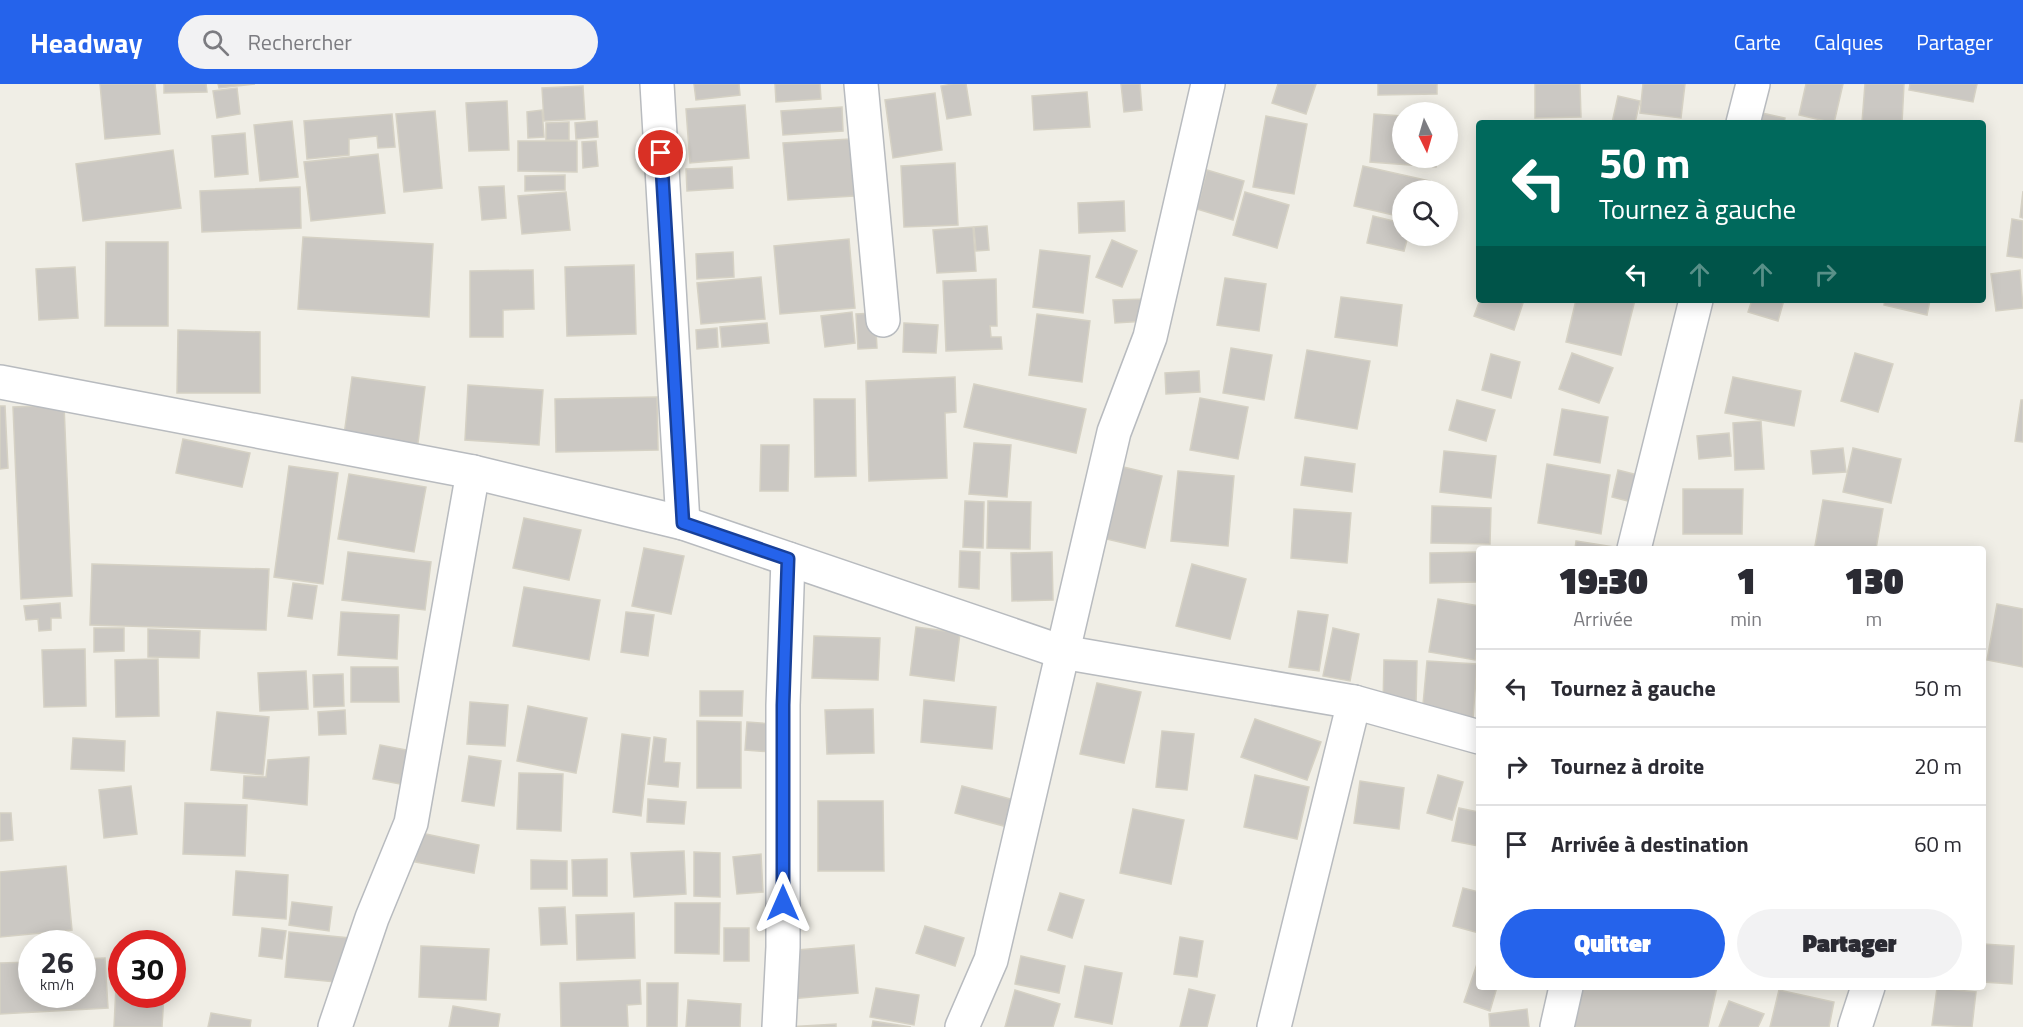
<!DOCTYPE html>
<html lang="fr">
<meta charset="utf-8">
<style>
:root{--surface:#fff;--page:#f2f2f3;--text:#2b2b33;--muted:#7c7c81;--line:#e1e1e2;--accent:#2563eb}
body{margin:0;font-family:"Titillium Web",sans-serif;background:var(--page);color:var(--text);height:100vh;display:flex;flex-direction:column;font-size:22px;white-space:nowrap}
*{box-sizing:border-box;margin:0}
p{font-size:20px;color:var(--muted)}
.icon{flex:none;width:33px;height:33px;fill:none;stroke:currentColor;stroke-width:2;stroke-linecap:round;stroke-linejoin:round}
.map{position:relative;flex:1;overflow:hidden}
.panel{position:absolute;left:1476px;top:462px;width:510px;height:444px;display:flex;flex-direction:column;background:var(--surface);border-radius:6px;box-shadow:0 3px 15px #0003}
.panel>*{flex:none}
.guide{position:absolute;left:1476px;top:36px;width:510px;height:183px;border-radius:6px;box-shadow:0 3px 15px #0003;background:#00695c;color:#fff;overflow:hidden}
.needle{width:39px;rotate:175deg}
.controls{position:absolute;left:1392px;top:18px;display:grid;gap:12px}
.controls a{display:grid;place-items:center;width:66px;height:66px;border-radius:50%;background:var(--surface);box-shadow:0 3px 15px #0003;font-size:30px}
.speed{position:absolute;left:18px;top:846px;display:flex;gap:12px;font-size:30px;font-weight:700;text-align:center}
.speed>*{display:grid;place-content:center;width:78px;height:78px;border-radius:50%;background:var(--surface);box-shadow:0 3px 15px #0003;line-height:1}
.speed small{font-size:15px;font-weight:400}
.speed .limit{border:9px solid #d22;background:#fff;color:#111}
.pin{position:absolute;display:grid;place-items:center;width:51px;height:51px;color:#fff;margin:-26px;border:3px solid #fff;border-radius:50%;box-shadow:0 2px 6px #0007}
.me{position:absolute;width:66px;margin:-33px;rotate:0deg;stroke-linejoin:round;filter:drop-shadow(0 0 4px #0008)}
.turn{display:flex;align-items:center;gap:21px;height:126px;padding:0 24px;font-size:27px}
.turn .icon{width:78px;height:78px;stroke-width:2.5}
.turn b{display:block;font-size:42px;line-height:51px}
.lanes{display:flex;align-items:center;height:57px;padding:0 24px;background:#0003;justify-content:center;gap:30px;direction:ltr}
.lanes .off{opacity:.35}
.eta{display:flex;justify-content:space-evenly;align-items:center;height:102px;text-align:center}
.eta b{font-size:36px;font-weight:800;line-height:42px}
.button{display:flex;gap:12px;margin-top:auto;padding:12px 24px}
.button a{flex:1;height:69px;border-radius:36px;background:var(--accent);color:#fff;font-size:24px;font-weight:800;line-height:69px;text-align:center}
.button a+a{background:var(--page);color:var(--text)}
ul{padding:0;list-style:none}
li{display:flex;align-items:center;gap:18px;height:78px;padding:0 24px;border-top:2px solid var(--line)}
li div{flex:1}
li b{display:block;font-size:22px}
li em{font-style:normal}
header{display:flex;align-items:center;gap:36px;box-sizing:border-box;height:84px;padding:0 30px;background:var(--accent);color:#fff}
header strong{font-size:28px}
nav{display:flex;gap:33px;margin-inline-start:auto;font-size:21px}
.search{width:420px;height:54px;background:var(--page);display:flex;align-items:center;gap:15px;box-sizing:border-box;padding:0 21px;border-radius:33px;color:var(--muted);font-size:22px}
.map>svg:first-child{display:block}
</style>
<header>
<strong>Headway</strong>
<div class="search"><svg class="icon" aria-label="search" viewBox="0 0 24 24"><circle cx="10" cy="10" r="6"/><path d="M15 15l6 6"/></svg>Rechercher</div>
<nav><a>Carte</a><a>Calques</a><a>Partager</a></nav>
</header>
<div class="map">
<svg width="2023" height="943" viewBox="0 0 2023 943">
<rect width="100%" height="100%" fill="#f0eee6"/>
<g fill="#cbc8c3" stroke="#d5d1c4" stroke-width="1.5">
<path d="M100 0H155L160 50 105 55Z"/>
<path d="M164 0H206L207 8 164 9Z"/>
<path d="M218 0H255L219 4Z"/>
<path d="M694 0H739L740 11 696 16Z"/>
<path d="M775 0H820L821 15 776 18Z"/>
<path d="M953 0H966L971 31 947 35 941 2Z"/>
<path d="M1121 0H1140L1142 26 1124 28Z"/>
<path d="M1278 0H1316L1306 30 1272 19Z"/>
<path d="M1378 0H1437V10L1378 11Z"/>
<path d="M1535 0H1580L1581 33 1535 34Z"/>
<path d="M1643 0H1685L1681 34 1640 29Z"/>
<path d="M1806 0H1843L1834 39 1799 31Z"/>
<path d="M1865 0H1904L1902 39 1862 38Z"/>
<path d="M1910 0H1977L1973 18 1909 6Z"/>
<path d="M583 2 585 35 544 37 542 4Z"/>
<path d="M237 4 240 30 217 34 213 7Z"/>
<path d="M1087 8 1090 43 1034 46 1032 12Z"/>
<path d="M935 9 942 66 893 74 885 16Z"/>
<path d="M1618 12 1640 17 1635 39H1612Z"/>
<path d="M507 17 509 66 469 67 466 19Z"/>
<path d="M745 21 749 74 690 79 686 25Z"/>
<path d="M842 23 843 47 783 51 781 27Z"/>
<path d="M542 26 544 53 528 54 527 28Z"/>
<path d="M435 27 442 104 404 108 396 30Z"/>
<path d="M1762 29 1785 34 1784 39H1759Z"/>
<path d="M392 30 395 63 378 64 377 52 349 55V71L307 75 304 37Z"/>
<path d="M1374 30 1402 32V74H1437L1436 83 1370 78Z"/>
<path d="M1266 32 1307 40 1294 110 1253 103Z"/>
<path d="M292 37 298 93 260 97 254 41Z"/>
<path d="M597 37 598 53 576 55 575 39Z"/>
<path d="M569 38V56H546V39Z"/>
<path d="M245 49 248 90 215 93 212 52Z"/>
<path d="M850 55 854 112 788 116 783 59Z"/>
<path d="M518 57H577V88L518 87Z"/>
<path d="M596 57 598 82 583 84 582 58Z"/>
<path d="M173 66 181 124 83 137 76 80Z"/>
<path d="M378 70 385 129 311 137 304 78Z"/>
<path d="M955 79 958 141 904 143 901 82Z"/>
<path d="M1363 82 1430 97 1428 106H1402V133L1354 122Z"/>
<path d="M732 83 733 104 687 107 686 85Z"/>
<path d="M1207 86 1244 97 1233 136 1197 125Z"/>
<path d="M565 91V106L525 107V92Z"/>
<path d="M504 102 506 134 482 136 479 103Z"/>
<path d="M300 103 301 144 202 148 200 107Z"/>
<path d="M2023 107V134L2020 133Z"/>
<path d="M566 108 570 146 522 150 518 112Z"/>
<path d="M1245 108 1289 121 1277 164 1233 151Z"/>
<path d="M1124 117 1125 147 1079 149 1078 119Z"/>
<path d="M1373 132 1402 139V152H1408L1404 167 1367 159Z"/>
<path d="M2012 135 2023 137V174L2007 172Z"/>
<path d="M987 142 989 166 976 167 974 143Z"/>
<path d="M973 143 976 187 937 189 933 146Z"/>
<path d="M303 153 433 160 429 233 298 225Z"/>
<path d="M849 155 855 224 780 230 774 162Z"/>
<path d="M1112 156 1137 167 1122 203 1096 193Z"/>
<path d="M106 158H168V242H105Z"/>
<path d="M1040 166 1090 172 1083 229 1033 223Z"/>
<path d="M733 168 734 193 697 195 696 170Z"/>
<path d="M634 181 636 250 567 252 565 183Z"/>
<path d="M75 183 78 234 39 236 36 185Z"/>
<path d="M533 186 534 225 503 226V253H470V187Z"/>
<path d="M2020 186 2023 224 1996 227 1991 190Z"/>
<path d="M761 193 765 235 701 240 697 199Z"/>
<path d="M1225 194 1266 200 1259 247 1217 241Z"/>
<path d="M996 195 997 242H990L991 253H1001L1002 265 946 267 943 197Z"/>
<path d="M1341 213 1402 221 1397 262 1335 253Z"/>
<path d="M1146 215 1147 237 1115 239 1113 216Z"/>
<path d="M1480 216H1524L1514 246 1474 232Z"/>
<path d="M1576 216H1635L1621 271 1566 258Z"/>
<path d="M1752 216H1784L1778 237 1748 228Z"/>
<path d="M1885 216H1930L1927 231 1884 221Z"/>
<path d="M852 228 855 259 825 263 821 232Z"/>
<path d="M875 229 877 264 858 265 856 230Z"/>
<path d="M1037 230 1090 237 1082 298 1029 291Z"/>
<path d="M767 239 769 259 722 263 720 243Z"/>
<path d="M904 239 938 241 936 269 903 268Z"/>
<path d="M717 244 718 263 697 265 696 246Z"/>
<path d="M178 246 260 248V309H177Z"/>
<path d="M1231 264 1272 271 1264 316 1223 309Z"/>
<path d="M1307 266 1370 277 1357 345 1295 334Z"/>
<path d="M1572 269 1613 284 1599 319 1559 305Z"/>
<path d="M1855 269 1893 280 1878 328 1841 317Z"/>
<path d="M1491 270 1520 278 1511 314 1482 306Z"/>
<path d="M1199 287 1200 308 1166 310 1165 289Z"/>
<path d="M352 293 425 303 417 367 343 358Z"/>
<path d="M955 293 956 328 945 329 947 394 869 397 866 297Z"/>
<path d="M1733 293 1801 307 1794 342 1725 329Z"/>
<path d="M974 300 1086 325 1076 369 964 343Z"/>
<path d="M468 301 543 306 539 361 465 356Z"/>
<path d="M657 313 658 366 556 368 555 315Z"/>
<path d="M1200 314 1248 323 1238 375 1190 366Z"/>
<path d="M814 315H855L856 392 815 393Z"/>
<path d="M1457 316 1495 326 1486 357 1449 346Z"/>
<path d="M2021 316H2023V358L2015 357Z"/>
<path d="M64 321 72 512 21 515 13 323Z"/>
<path d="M0 322H5L8 384 0 385Z"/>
<path d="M1562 325 1608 333 1600 379 1554 371Z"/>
<path d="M1761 337 1764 385 1735 386 1733 339Z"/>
<path d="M1729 349 1731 372 1699 375 1697 352Z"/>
<path d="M183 355 250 369 242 403 176 389Z"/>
<path d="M974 359 1011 361 1007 413 969 410Z"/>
<path d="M761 361H789L788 407H760Z"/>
<path d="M1843 364 1846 388 1813 390 1811 367Z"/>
<path d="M1853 364 1901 375 1891 419 1843 408Z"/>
<path d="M1444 367 1496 372 1491 414 1440 408Z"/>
<path d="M1305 373 1355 380 1352 408 1301 401Z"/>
<path d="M1547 380 1610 391 1601 450 1538 439Z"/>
<path d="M1115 381 1162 392 1145 464 1098 453Z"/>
<path d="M289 382 338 389 323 500 274 493Z"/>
<path d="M1618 386 1638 391 1632 418 1612 413Z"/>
<path d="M1178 387 1234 392 1228 462 1171 457Z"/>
<path d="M349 390 426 403 414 468 338 455Z"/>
<path d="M1683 405H1743L1742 450H1683Z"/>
<path d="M1823 416 1883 425 1876 465H1834L1815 462Z"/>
<path d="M965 417 984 418 983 464 963 463Z"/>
<path d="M988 417 1031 418 1030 465 987 464Z"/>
<path d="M1432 422 1491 424 1490 460 1431 459Z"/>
<path d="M1294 425 1351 429 1347 479 1291 474Z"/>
<path d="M524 434 581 446 569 496 513 484Z"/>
<path d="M1576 457 1627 465H1575Z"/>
<path d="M644 464 684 472 671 530 632 522Z"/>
<path d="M960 467 980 468 979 505 959 503Z"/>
<path d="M348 468 431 478 425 526 342 516Z"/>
<path d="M1052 468 1053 516 1012 517 1011 469Z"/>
<path d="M1479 468V498L1430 499V469Z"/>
<path d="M92 480 269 485 266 546 90 541Z"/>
<path d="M1192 480 1246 495 1230 555 1176 542Z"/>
<path d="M293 499 317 502 312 535 288 532Z"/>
<path d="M524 503 600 516 589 576 513 562Z"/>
<path d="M1438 515 1479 522V554L1475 576 1429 568Z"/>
<path d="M60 519 61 534H51V546L39 547 38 535 26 536 24 522Z"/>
<path d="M1997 520 2023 525V583L1987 576Z"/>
<path d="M1298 527 1328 531 1319 587 1289 583Z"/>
<path d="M341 528 399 531 397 575 338 571Z"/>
<path d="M626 528 654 531 648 572 621 568Z"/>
<path d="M916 543 960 549 954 597 910 591Z"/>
<path d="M94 544H124V567L94 568Z"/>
<path d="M1333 544 1359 550 1350 597 1323 592Z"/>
<path d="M148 545 200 547 199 574 148 573Z"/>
<path d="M814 552 880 554 878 596 812 594Z"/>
<path d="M85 565 86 622 44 623 42 566Z"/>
<path d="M158 575 159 632 116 633 115 576Z"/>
<path d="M1384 576 1417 577 1416 622 1383 621Z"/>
<path d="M1427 577 1477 580 1473 635 1422 631Z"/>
<path d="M351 583H398L399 618H351Z"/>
<path d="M306 587 308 625 260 627 258 589Z"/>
<path d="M343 590 344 622 314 623 313 591Z"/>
<path d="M1097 599 1141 608 1124 679 1080 670Z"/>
<path d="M700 607H743L742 632H700Z"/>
<path d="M924 616 996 623 992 665 921 658Z"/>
<path d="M470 618 508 621 505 662 467 660Z"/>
<path d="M528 622 587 634 576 689 517 677Z"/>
<path d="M873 625 874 669 827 670 825 626Z"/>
<path d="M345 626 346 650 319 651 318 628Z"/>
<path d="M217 628 269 633 263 691 211 686Z"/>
<path d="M1255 635 1321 658 1307 696 1241 673Z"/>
<path d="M697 637 741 638V704H697Z"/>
<path d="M747 638 773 640 771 668 745 666Z"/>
<path d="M1162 647 1194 650 1187 706 1156 703Z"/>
<path d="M622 650 650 654 641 732 613 728Z"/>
<path d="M654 653 666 655 664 678 680 679 678 703 648 700Z"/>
<path d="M73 654 125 657 124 687 71 685Z"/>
<path d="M380 661 412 667 405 701 373 695Z"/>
<path d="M469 672 501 677 494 722 462 717Z"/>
<path d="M309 673 307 721 243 714 244 692 266 693 268 676Z"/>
<path d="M519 689 563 690 561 747 517 745Z"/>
<path d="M1255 691 1309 703 1297 755 1244 743Z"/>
<path d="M1438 691 1463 698 1452 736 1427 729Z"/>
<path d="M1360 697 1404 704 1399 745 1354 739Z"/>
<path d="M131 702 137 750 104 754 99 706Z"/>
<path d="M962 702 1018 717 1011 744 955 729Z"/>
<path d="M648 715 686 718 684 740 647 738Z"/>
<path d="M818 717H883L884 787H818Z"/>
<path d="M185 719 247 721 245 772 183 770Z"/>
<path d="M1459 724 1479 728V762L1452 757Z"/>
<path d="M1133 725 1184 736 1171 800 1120 789Z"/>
<path d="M0 729H11L13 756 0 757Z"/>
<path d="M421 749 479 761 474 789 415 778Z"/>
<path d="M684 767 686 810 634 813 631 769Z"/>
<path d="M694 768 720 769V813L694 812Z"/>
<path d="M761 770 763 808 737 810 733 773Z"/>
<path d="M607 775V812H573L572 776Z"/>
<path d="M531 776 567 777V805H531Z"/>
<path d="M66 782 72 846 0 853V788Z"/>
<path d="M236 787 288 791 286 835 233 831Z"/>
<path d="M1463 804 1479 808V849L1453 842Z"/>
<path d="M1060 809 1084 816 1072 854 1048 846Z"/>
<path d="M292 818 332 823 329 847 289 841Z"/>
<path d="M675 819H720L719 870 675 869Z"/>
<path d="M565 823 567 860 541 861 539 824Z"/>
<path d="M634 829 635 874 577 876 576 831Z"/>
<path d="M925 842 964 854 955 882 916 869Z"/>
<path d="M262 844 286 847 282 875 259 872Z"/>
<rect x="724" y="844" width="25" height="33"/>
<path d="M289 848 350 854 346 899 285 893Z"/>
<path d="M1180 853 1203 857 1197 893 1174 890Z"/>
<path d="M1983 860 2014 862 2012 900 1983 898Z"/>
<path d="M854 861 858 909 790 915 786 867Z"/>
<path d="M421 862 489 865 486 916 419 913Z"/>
<path d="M1021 872 1065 882 1059 909 1015 900Z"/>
<path d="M105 874 108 924 0 930V879L32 878V910H82V875Z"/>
<path d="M1478 877 1479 903H1497L1490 927 1464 918Z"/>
<path d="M1085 882 1122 889 1112 940 1075 933Z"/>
<path d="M640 896 641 920 627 921 628 943H561L560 899Z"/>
<path d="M647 899H678L677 943H647Z"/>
<path d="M116 902H122V910H164L162 943H114Z"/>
<path d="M1582 903H1717L1708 943H1574Z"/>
<path d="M876 904 919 911 914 941 870 933Z"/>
<path d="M1937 904 1976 908 1972 943 1932 941Z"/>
<path d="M1189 905 1215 911 1207 943H1180Z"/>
<path d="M1015 906 1060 920 1053 943H1005Z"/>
<path d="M1779 906 1834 918 1829 943H1770Z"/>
<path d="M688 916 741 920 740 943H686Z"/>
<path d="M1729 917 1764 930 1758 943H1719Z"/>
<path d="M453 922 500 930 498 943H449Z"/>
<path d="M1527 925 1529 943H1490L1489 930Z"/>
<path d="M211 929 251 936 250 943H208Z"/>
<path d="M873 937 911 943H872Z"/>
<path d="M836 940V943H786Z"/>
</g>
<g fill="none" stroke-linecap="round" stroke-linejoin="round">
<defs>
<g id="minor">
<path d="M657 0 683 439"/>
<path d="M861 0 883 236"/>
<path d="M1743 39 1753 0"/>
<path d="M0 298 473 388 683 439 1062 568 1354 618 1479 653"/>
<path d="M1634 465 1696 216"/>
<path d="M335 943 372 834 411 739 473 388"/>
<path d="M779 943 783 863V621L788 475"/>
<path d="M962 943 991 876 1114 348 1150 253 1208 0"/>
<path d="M1274 943 1354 618"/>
<path d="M1557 943 1566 903"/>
<path d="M1855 943 1868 903"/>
</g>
</defs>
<use href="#minor" stroke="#b8bbbf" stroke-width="36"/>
<use href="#minor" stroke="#fff" stroke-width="33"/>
</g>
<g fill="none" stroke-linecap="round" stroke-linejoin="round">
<defs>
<path id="route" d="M661 69 683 439 788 475 783 621V819"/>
</defs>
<use href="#route" stroke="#184099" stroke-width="15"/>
<use href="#route" stroke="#2563eb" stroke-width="10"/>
</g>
</svg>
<div class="controls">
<a><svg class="needle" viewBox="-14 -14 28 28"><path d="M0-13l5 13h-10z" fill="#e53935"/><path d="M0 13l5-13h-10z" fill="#7c7c81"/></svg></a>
<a><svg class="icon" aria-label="search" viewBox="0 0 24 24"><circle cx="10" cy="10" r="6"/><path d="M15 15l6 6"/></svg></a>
</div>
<div class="speed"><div>26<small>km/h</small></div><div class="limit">30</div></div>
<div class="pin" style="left:661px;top:69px;background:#d93025"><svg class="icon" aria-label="arrive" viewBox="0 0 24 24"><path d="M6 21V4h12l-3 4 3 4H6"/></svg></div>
<svg class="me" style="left:783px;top:819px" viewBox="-20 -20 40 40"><path d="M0-17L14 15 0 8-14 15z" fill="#2563eb" stroke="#fff" stroke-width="4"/></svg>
<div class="guide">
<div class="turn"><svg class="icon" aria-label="left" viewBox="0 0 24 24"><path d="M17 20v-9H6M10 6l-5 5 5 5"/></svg><div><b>50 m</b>Tournez à gauche</div></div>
<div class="lanes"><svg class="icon" aria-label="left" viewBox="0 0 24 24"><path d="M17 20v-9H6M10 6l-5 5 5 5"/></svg><svg class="icon off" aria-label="ahead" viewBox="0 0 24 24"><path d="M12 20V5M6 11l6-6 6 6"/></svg><svg class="icon off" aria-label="ahead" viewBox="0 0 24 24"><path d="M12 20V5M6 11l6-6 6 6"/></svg><svg class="icon off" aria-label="right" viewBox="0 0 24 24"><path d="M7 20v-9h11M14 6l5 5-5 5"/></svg></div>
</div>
<section class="panel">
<div class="eta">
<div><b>19:30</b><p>Arrivée</p></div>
<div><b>1</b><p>min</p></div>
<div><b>130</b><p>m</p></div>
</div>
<ul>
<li><svg class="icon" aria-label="left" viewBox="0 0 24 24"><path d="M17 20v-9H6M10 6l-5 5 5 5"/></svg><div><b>Tournez à gauche</b></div><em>50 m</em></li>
<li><svg class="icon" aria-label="right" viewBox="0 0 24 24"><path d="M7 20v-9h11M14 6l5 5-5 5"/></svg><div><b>Tournez à droite</b></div><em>20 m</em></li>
<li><svg class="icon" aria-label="arrive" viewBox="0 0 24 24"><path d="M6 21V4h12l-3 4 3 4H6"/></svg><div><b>Arrivée à destination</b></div><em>60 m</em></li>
</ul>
<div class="button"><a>Quitter</a><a>Partager</a></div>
</section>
</div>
